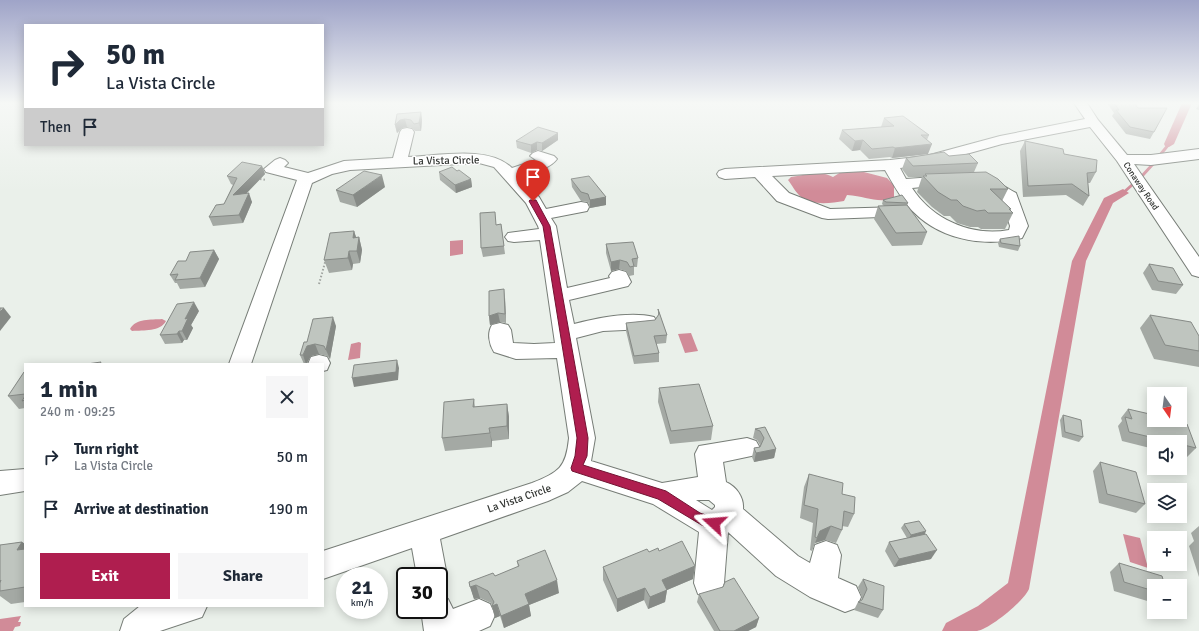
<!DOCTYPE html>
<meta charset="utf-8">
<style>
:root{--surface:#fff;--page:#f6f6f7;--text:#1f2937;--muted:#747a83;--accent:#af1e4f}
body{margin:0;font-family:Signika,sans-serif;background:var(--page);color:var(--text);height:100vh;display:flex;flex-direction:column;font-size:15px;white-space:nowrap}
*{box-sizing:border-box;margin:0}
p{font-size:13px;color:var(--muted)}
.icon{flex:none;width:22px;height:22px;fill:none;stroke:currentColor;stroke-width:2;stroke-linecap:round;stroke-linejoin:round}
.map{position:relative;flex:1;overflow:hidden}
.side{position:absolute;left:24px;top:363px;width:300px;height:244px;display:flex;flex-direction:column;background:var(--surface);border-radius:0px;box-shadow:0 2px 10px #0003}
.side>*{flex:none}
.guide{position:absolute;left:24px;top:24px;width:300px;height:122px;border-radius:0px;box-shadow:0 2px 10px #0003;background:#fff;color:var(--text);overflow:hidden}
.needle{width:26px;rotate:166deg}
.fabs{position:absolute;left:1147px;top:387px;display:grid;gap:8px}
.fabs a{display:grid;place-items:center;width:40px;height:40px;border-radius:0px;background:var(--surface);box-shadow:0 2px 10px #0003;font-size:20px}
.speed{position:absolute;left:336px;top:567px;display:flex;gap:8px;font-size:20px;font-weight:700;text-align:center}
.speed>*{display:grid;place-content:center;width:52px;height:52px;border-radius:50%;background:var(--surface);box-shadow:0 2px 10px #0003;line-height:1}
.speed small{font-size:10px;font-weight:400}
.speed .limit{border:2px solid #111;border-radius:6px;background:#fff;color:#111}
.pin{position:absolute;display:grid;place-items:center;width:34px;height:34px;color:#fff;margin:-41px -17px;border-radius:50% 50% 50% 0;rotate:-45deg;box-shadow:0 0 4px #0007}
.pin .icon{rotate:45deg}
.me{position:absolute;width:44px;margin:-22px;rotate:289deg;stroke-linejoin:round;filter:drop-shadow(0 0 3px #0008)}
.turn{display:flex;align-items:center;gap:14px;height:84px;padding:0 16px;font-size:18px}
.turn .icon{width:52px;height:52px;stroke-width:2.5}
.turn b{display:block;font-size:28px;line-height:34px}
.then{display:flex;align-items:center;height:38px;padding:0 16px;background:#0003;gap:8px;font-size:15px}
.round{display:grid;place-items:center;flex:none;width:42px;height:42px;border-radius:0px;background:var(--page)}
.head{display:flex;align-items:center;justify-content:space-between;height:68px;padding:0 16px}
h1{font-size:24px;font-weight:700;line-height:30px}
.primary-button{display:flex;gap:8px;margin-top:auto;padding:8px 16px}
.primary-button a{flex:1;height:46px;border-radius:0px;background:var(--accent);color:#fff;font-size:16px;font-weight:700;line-height:46px;text-align:center}
.primary-button a+a{background:var(--page);color:var(--text)}
ul{padding:0;list-style:none}
li{display:flex;align-items:center;gap:12px;height:52px;padding:0 16px}
li div{flex:1}
li b{display:block;font-size:15px}
li em{font-style:normal}
.map>svg:first-child{display:block}
</style>
<div class="map">
<svg width="1199" height="631" viewBox="0 0 1199 631">
<rect width="100%" height="100%" fill="#eaf0ea"/>
<g fill="#d18b98">
<path d="M860 171 887 178 894 185V199C874 203 866 196 847 195L844 201C831 203 813 206 801 197 796 193 792 185 788 180L791 177C804 175 822 170 833 177L841 172Z"/>
<path d="M463 240V254L450 256V241Z"/>
<path d="M162 319 166 321C160 332 144 330 132 331L130 329C136 318 151 320 162 319Z"/>
<path d="M691 333 698 351 685 353 678 334Z"/>
<path d="M359 342 361 343 360 358 348 360 351 344Z"/>
<path d="M1123 534 1140 538 1148 568 1130 562Z"/>
<path d="M21 616 18 622H21L20 626 15 627 13 631H0V619Z"/>
</g>
<g fill="none" stroke-linecap="round" stroke-linejoin="round">
<g stroke="#d18b98" stroke-width="3">
<path d="M1160 155 1169 144"/>
<path d="M1142 176 1153 164"/>
<path d="M1123 193 1132 185"/>
</g>
<g fill="#d18b98" fill-rule="evenodd">
<path d="M1182 103H1192L1174 144 1169 147 1165 146 1164 144Z"/>
<path d="M1123 189 1129 193 1113 203 1086 261 1029 589C1024 601 990 629 977 631 966 631 953 631 942 631L946 623 978 606 1008 583 1072 261 1104 198Z"/>
</g>
<defs>
<g id="minor">
<path d="M1074 103H1087L1098 120 1127 155H1151L1199 149V159L1151 165 1134 164 1199 257V277L1192 275 1117 161 1090 127 1002 144 927 165 900 168 906 179 948 176 954 178 956 181 954 184 912 188C932 219 971 237 1009 230L1010 226 1002 200 975 184 973 181 975 178C989 174 1004 187 1016 193L1028 226 1022 238C982 248 936 239 908 206 899 195 892 182 885 170L772 176 789 193 830 209 900 207 906 208 909 212 906 216 828 219 822 218 777 201 755 177 725 179 719 177 717 174 719 171 725 169 890 160 926 156 1000 136 1085 119Z"/>
<path d="M407 128 412 129 414 132 408 157C438 156 489 145 512 168L536 160 530 156 533 153 538 151 554 156 557 159C549 170 531 172 519 176L539 197 546 209 581 202 587 203 589 207 587 211 551 218 556 226 567 288 610 278 609 276 612 272 619 270 626 272 631 282 628 286 569 300 574 324C597 318 630 311 654 317L657 322 654 327 646 329 603 331 576 338 595 438 591 461 662 483 698 477 695 454 699 446 747 438 756 441 760 448 756 455 723 462 726 482C737 487 744 498 743 509L798 556 810 563 815 545 826 541 837 545 841 555 838 578 856 586 861 597 856 608 845 612 810 597 776 576 728 532 724 583 720 594 709 598 698 594 694 583 699 532 653 504 582 481 568 492 548 501 440 539 447 576 443 586 439 588V576H417L412 548 323 579V551L532 483C559 472 566 468 569 438L557 358 516 359 494 352C489 344 487 333 492 325L500 323 508 325 511 330 513 343 534 344 555 343 540 240 514 242 508 241 505 237 508 233 539 229 538 226 526 203 494 167 479 163 350 170 332 174 312 183 251 364H229L297 180 266 172 264 169 275 160 280 158 285 160 288 163 284 167 308 173 344 161 393 158 400 132 402 129ZM696 500H709L715 505V507L712 510Z"/>
<path d="M319 355 327 357 330 363 327 370 323 371V364H308L311 357Z"/>
<path d="M25 469V491L0 495V471Z"/>
<path d="M439 595 448 599 453 609 479 599 490 604 495 615 490 626 479 631H424L421 610H439Z"/>
<path d="M140 606H207L202 617 160 631H120L124 619Z"/>
</g>
</defs>
<use href="#minor" stroke="#777d77" stroke-width="2"/>
<g stroke="#9fa39f" stroke-width="2" stroke-dasharray="1.5 2" stroke-linecap="butt">
<path d="M260 179 266 180"/>
<path d="M319 284 326 259"/>
</g>
<use href="#minor" fill="#fff" fill-rule="evenodd"/>
</g>
<g fill="#a4a9a4">
<path d="M1107 103H1134L1154 132 1150 139 1126 134 1112 116 1114 113Z"/>
<path d="M1199 104V110L1196 109Z"/>
<path d="M421 112 422 120 421 131H415L412 128 407 127 402 128 397 133 395 125 397 114Z"/>
<path d="M884 118 929 135 927 140 928 154 892 158 890 157 869 159 860 150 852 151 839 139 842 130 881 127Z"/>
<path d="M558 133V140L542 151 537 150 531 153 517 148 516 141Z"/>
<path d="M1025 141 1064 154 1096 172 1090 183H1088L1089 196 1083 206 1066 195 1023 197 1020 151Z"/>
<path d="M949 156 978 163 974 172 1008 189 1002 201 1011 209 1010 210 1013 213 1005 229H981L978 227H970L957 223 950 216H944L932 207 917 192 922 177H908L902 169 906 158Z"/>
<path d="M262 166 265 174 246 194 252 202 243 223 213 226 209 217 224 204 233 185 231 184 227 176Z"/>
<path d="M457 171 471 179 472 187 456 193 440 180 439 172Z"/>
<path d="M571 179 606 197V205L590 208 588 202 581 201 572 187Z"/>
<path d="M385 187 357 207 340 202 336 190Z"/>
<path d="M883 200 908 203 907 206 927 232 922 245 892 246 874 219 878 206H884L882 204Z"/>
<path d="M501 224 505 254 483 257 481 248 496 225Z"/>
<path d="M354 231 356 237H359L362 250 360 263 353 264 352 270 329 273 324 260Z"/>
<path d="M1000 239 1020 246 1018 251 999 247 998 243Z"/>
<path d="M606 244 638 258 637 267H634V275L629 276 626 271 619 269 611 271 606 253Z"/>
<path d="M214 250 219 259 205 287 180 289 177 283H175L170 275 186 261Z"/>
<path d="M1149 264 1183 285 1176 294 1152 290 1143 273Z"/>
<path d="M505 298 506 323 500 322 490 325 489 316Z"/>
<path d="M658 309 667 335 666 343 656 344 659 353V362L634 364 626 331V323L655 320 658 316Z"/>
<path d="M199 311 191 325 193 328 187 340H184L182 343 165 344 160 335Z"/>
<path d="M1150 315 1199 336V367L1154 359 1140 328Z"/>
<path d="M336 326 330 359 327 356 319 354 311 356 307 364H304L300 355 307 342Z"/>
<path d="M25 371V408L19 409 8 396Z"/>
<path d="M659 388 713 426 711 440 670 444 658 402Z"/>
<path d="M474 399 475 407 507 404 509 417V439L492 441V447L445 451 442 438Z"/>
<path d="M1153 408 1154 409V420L1178 422 1196 448 1187 457 1180 455V442H1154V449L1122 441 1118 426 1122 421 1121 418 1128 409 1148 414Z"/>
<path d="M1063 415 1083 437 1079 442 1062 437 1060 420Z"/>
<path d="M765 427 776 449 774 458 754 462 752 457 754 448 760 447V445L757 440 753 438 755 429Z"/>
<path d="M1100 462 1145 504 1136 513 1099 503 1093 471Z"/>
<path d="M809 474 842 494 854 514 848 527 842 526V530L836 543 825 540 815 543 812 551 810 550 813 523 800 518 804 487Z"/>
<path d="M904 524 925 534 931 559 894 567 885 551 889 542 907 538 901 528Z"/>
<path d="M1199 526V577L1189 546 1194 541 1191 533Z"/>
<path d="M22 542 25 544V602L11 604 0 596V545Z"/>
<path d="M659 551 695 566 693 579 667 590 665 602 648 609 644 600 617 612 603 580V567L649 552Z"/>
<path d="M517 561 559 593 529 605 531 616 504 628 500 616 495 618 491 603 480 598 474 599 469 582 495 576 518 567Z"/>
<path d="M1119 563 1154 586V603L1114 591 1110 572Z"/>
<path d="M863 579 883 610 878 618 854 610 858 602 861 601 862 598 858 587Z"/>
<path d="M699 594 759 618 756 627 748 631H714L697 602Z"/>
</g>
<g fill="#868a86">
<path d="M421 112 422 120 421 131 419 123Z"/>
<path d="M405 119 407 127 402 128 397 133 395 125 400 120Z"/>
<path d="M558 133V140L542 151V143Z"/>
<path d="M863 140 860 150 852 151 855 141Z"/>
<path d="M537 142V150L531 153V145Z"/>
<path d="M932 144 928 154 892 158 895 148Z"/>
<path d="M262 166 265 174 237 203 233 195Z"/>
<path d="M382 175 385 187 357 207 353 195Z"/>
<path d="M471 179 472 187 456 193 455 185Z"/>
<path d="M249 193 252 202 243 223 239 215Z"/>
<path d="M606 197V205L590 208V200Z"/>
<path d="M354 231 358 243 359 237 362 250 360 263 353 238Z"/>
<path d="M214 250 219 259 205 287 200 278Z"/>
<path d="M349 251 353 264 352 270 348 258Z"/>
<path d="M620 260 619 269 611 271V262Z"/>
<path d="M504 289 505 298 506 323 505 314Z"/>
<path d="M194 302 199 311 191 325 193 328 187 340 182 331 185 319Z"/>
<path d="M4 308 11 317 0 331V312Z"/>
<path d="M498 313 500 322 490 325 489 316Z"/>
<path d="M333 317 336 326 330 359 326 350Z"/>
<path d="M179 331 184 340 182 343 177 334Z"/>
<path d="M315 344 319 354 311 356 306 364 303 355 307 346Z"/>
<path d="M397 360 399 368 398 380 354 387 352 378Z"/>
<path d="M507 404 509 417V439L507 426Z"/>
<path d="M489 428 492 441V447L490 433Z"/>
<path d="M776 449 774 458 754 462 756 453Z"/>
<path d="M831 526 825 540 815 543 820 531Z"/>
<path d="M926 531 924 536 908 539 911 535Z"/>
<path d="M22 542 25 544V557L17 550Z"/>
<path d="M937 550 931 559 894 567 899 559Z"/>
<path d="M695 566 693 579 667 590 665 602 648 609 650 597 662 580Z"/>
<path d="M557 580 559 593 529 605 531 616 504 628 501 616 525 594Z"/>
<path d="M476 585 480 598 474 599 470 587Z"/>
<path d="M645 588 644 600 617 612V599Z"/>
<path d="M497 604 500 616 495 618 492 606Z"/>
<path d="M759 618 756 627 748 631H734Z"/>
</g>
<g fill="#bfc5bf" stroke="#868a86">
<path d="M1114 103H1134L1138 108H1167L1154 132 1130 127 1116 110H1119Z"/>
<path d="M421 112 419 123 414 124 411 120 405 119 400 120 395 125 397 114Z"/>
<path d="M903 116 929 135H921L932 144 895 148 893 147 872 149 863 140 855 141 842 130 894 126 884 118Z"/>
<path d="M538 127 558 133 542 143 537 142 531 145 516 141Z"/>
<path d="M1025 141 1063 149 1064 154 1097 160 1096 172 1087 173 1089 196 1072 184 1028 186Z"/>
<path d="M944 152 949 156 969 154 978 163 913 166 906 158Z"/>
<path d="M242 162 262 166 233 195 249 193 239 215 209 217 216 205 224 204 237 178 227 176Z"/>
<path d="M452 167 457 171 459 170 471 179 455 185 439 172Z"/>
<path d="M364 171 382 175 353 195 336 190Z"/>
<path d="M986 172 998 179 1008 189H990L1011 209H1009L1013 213H988L985 210 977 211 963 206 957 200H951L938 192 923 176H927L925 174Z"/>
<path d="M589 176 606 197 590 200 588 194 581 192 571 179Z"/>
<path d="M902 195 908 203 886 202 883 200Z"/>
<path d="M907 205 927 232 896 233 878 206Z"/>
<path d="M495 212 496 225 501 224 504 246 481 248 480 213Z"/>
<path d="M354 231 353 238 359 237 357 251H349L348 258 324 260 330 233Z"/>
<path d="M1019 236 1020 246 1001 243 1000 239Z"/>
<path d="M633 242 638 258 632 259 634 266 630 267 627 262 620 260 611 262 606 244Z"/>
<path d="M214 250 200 278 175 280 178 274 170 275 178 261H186L190 252Z"/>
<path d="M1149 264 1173 268 1183 285 1158 281Z"/>
<path d="M504 289 505 314 498 313 489 316V291Z"/>
<path d="M194 302 185 319 188 318 182 331H179L177 334 160 335 177 304Z"/>
<path d="M0 308H4L0 312Z"/>
<path d="M658 309 667 335 654 336 659 353 634 356 626 323 655 320 659 314Z"/>
<path d="M1150 315 1191 322 1199 336V351L1165 345Z"/>
<path d="M333 317 326 350 324 346 315 344 307 346 303 355H300L304 342H307L313 319Z"/>
<path d="M397 360 396 372 352 378 354 365Z"/>
<path d="M101 362 100 364H87Z"/>
<path d="M25 371V394L8 396 24 372Z"/>
<path d="M699 384 713 426 671 431 659 388Z"/>
<path d="M25 396V400L22 401Z"/>
<path d="M474 399 473 407 507 404V426L489 428 490 433 442 438 444 402Z"/>
<path d="M1128 409 1154 415V420H1178V422L1187 424 1196 448 1180 444V442H1171L1129 432 1125 417 1132 419Z"/>
<path d="M1063 415 1081 420 1083 437 1065 432Z"/>
<path d="M765 427 776 449 756 453 754 448 760 447 764 438 760 431 755 429Z"/>
<path d="M1100 462 1136 472 1145 504 1107 494Z"/>
<path d="M809 474 843 483 842 494 855 497 854 514 844 511 842 530 831 526 820 531 817 538 815 537 818 509 804 505Z"/>
<path d="M919 521 926 531 911 535 904 524Z"/>
<path d="M926 534 937 550 899 559 889 542Z"/>
<path d="M682 541 695 566 662 580 667 590 650 597 645 588 617 599 603 567 647 549 649 552 658 548 659 551Z"/>
<path d="M22 542 17 550 25 549V587L0 591V583L1 580 0 581V545Z"/>
<path d="M545 550 557 580 525 594 529 604 501 616 497 604 492 606 494 602 488 591 476 585 470 587 469 582 493 573 495 576 519 566 517 561Z"/>
<path d="M1119 563 1162 576 1165 586H1154V591L1124 582Z"/>
<path d="M734 578 759 618 734 631H720L699 594 723 587 725 582Z"/>
<path d="M863 579 884 586 883 610 858 602 862 600 867 589Z"/>
</g>
<linearGradient id="sky" x2="0" y2="1"><stop stop-color="#9fa4c8"/><stop offset="0.54" stop-color="#f6f8f6"/><stop offset="1" stop-color="#f6f8f6" stop-opacity="0"/></linearGradient>
<rect width="1199" height="191" fill="url(#sky)"/>
<path fill="#af1e4f" stroke="#721433" d="M530 200H536L550 226 588 438 587 456 583 465 666 491 700 513 718 519 720 523 718 527 709 529 705 527 658 499 572 471 571 468 575 456 577 438 543 226 529 201Z"/>
<g text-anchor="middle" stroke-width="3" stroke-linejoin="round" paint-order="stroke">
<g font-size="9" fill="#333633" stroke="#fff">
<text transform="translate(1141 186) rotate(56)" y="3">Conaway Road</text>
</g>
<g font-size="11" fill="#333633" stroke="#fff">
<text transform="translate(446 160) rotate(-1)" y="4">La Vista Circle</text>
<text transform="translate(519 498) rotate(-19)" y="4">La Vista Circle</text>
</g>
</g>
</svg>
<div class="fabs">
<a><svg class="needle" viewBox="-14 -14 28 28"><path d="M0-13l5 13h-10z" fill="#e53935"/><path d="M0 13l5-13h-10z" fill="#747a83"/></svg></a>
<a><svg class="icon" aria-label="sound" viewBox="0 0 24 24"><path d="M4 9h4l5-4v14l-5-4H4zM17 9q2 3 0 6"/></svg></a>
<a><svg class="icon" aria-label="layers" viewBox="0 0 24 24"><path d="M12 4l9 5-9 5-9-5zM3 14l9 5 9-5"/></svg></a>
<a>+</a>
<a>−</a>
</div>
<div class="speed"><div>21<small>km/h</small></div><div class="limit">30</div></div>
<div class="pin" style="left:533px;top:201px;background:#d93025"><svg class="icon" aria-label="arrive" viewBox="0 0 24 24"><path d="M6 21V4h12l-3 4 3 4H6"/></svg></div>
<svg class="me" style="left:714px;top:523px" viewBox="-20 -20 40 40"><path d="M0-17L14 15 0 8-14 15z" fill="#af1e4f" stroke="#fff" stroke-width="4"/></svg>
<div class="guide">
<div class="turn"><svg class="icon" aria-label="right" viewBox="0 0 24 24"><path d="M7 20v-9h11M14 6l5 5-5 5"/></svg><div><b>50 m</b>La Vista Circle</div></div>
<div class="then">Then<svg class="icon" aria-label="arrive" viewBox="0 0 24 24"><path d="M6 21V4h12l-3 4 3 4H6"/></svg></div>
</div>
<section class="side">
<div class="head"><div><h1>1 min</h1><p>240 m · 09:25</p></div><a class="round"><svg class="icon" aria-label="close" viewBox="0 0 24 24"><path d="M6 6l12 12M18 6L6 18"/></svg></a></div>
<ul>
<li><svg class="icon" aria-label="right" viewBox="0 0 24 24"><path d="M7 20v-9h11M14 6l5 5-5 5"/></svg><div><b>Turn right</b><p>La Vista Circle</p></div><em>50 m</em></li>
<li><svg class="icon" aria-label="arrive" viewBox="0 0 24 24"><path d="M6 21V4h12l-3 4 3 4H6"/></svg><div><b>Arrive at destination</b></div><em>190 m</em></li>
</ul>
<div class="primary-button"><a>Exit</a><a>Share</a></div>
</section>
</div>
